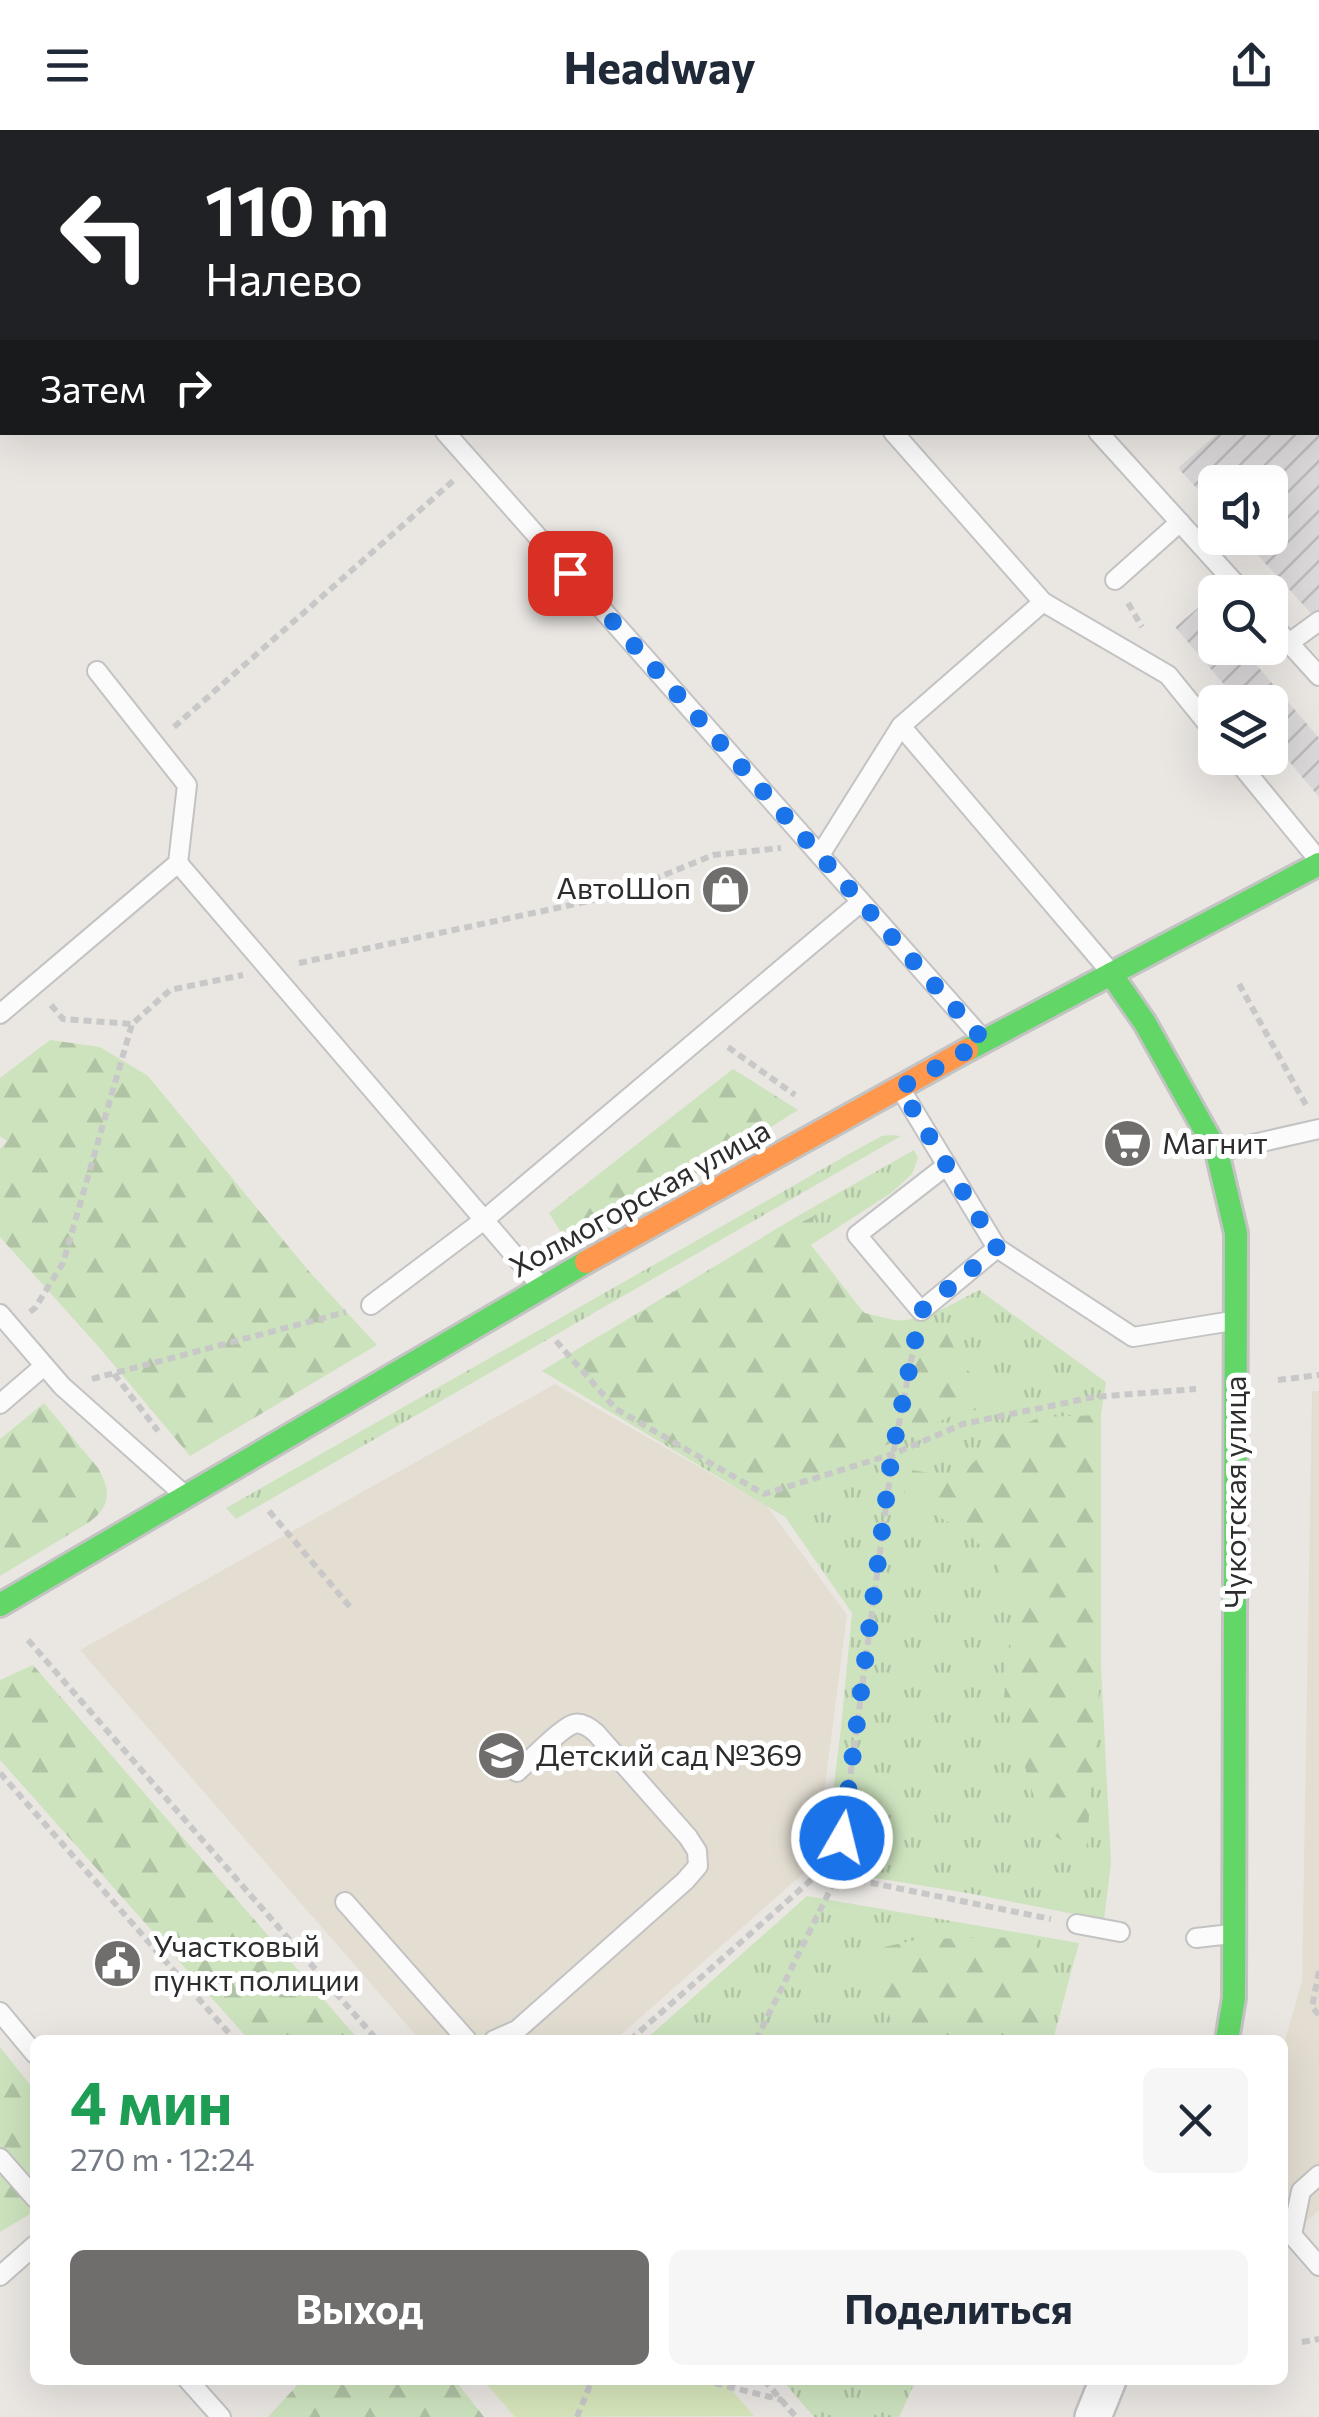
<!DOCTYPE html>
<html lang="ru">
<meta charset="utf-8">
<style>
:root{--surface:#fff;--page:#f6f6f7;--text:#1f2937;--muted:#747a83;--accent:#6f6e6d}
body{margin:0;font-family:Commissioner,sans-serif;background:var(--page);color:var(--text);height:100vh;display:flex;flex-direction:column;font-size:38px;white-space:nowrap}
*{box-sizing:border-box;margin:0}
p{font-size:32px;color:var(--muted)}
.icon{flex:none;width:55px;height:55px;fill:none;stroke:currentColor;stroke-width:2;stroke-linecap:round;stroke-linejoin:round}
.map{position:relative;flex:1;overflow:hidden}
.drawer{position:absolute;left:30px;top:1905px;width:1258px;height:350px;display:flex;flex-direction:column;background:var(--surface);border-radius:15px;box-shadow:0 10px 40px #0002}
.drawer>*{flex:none}
.hud{position:absolute;left:0px;top:0px;width:1320px;height:305px;box-shadow:0 10px 40px #0002;background:#202124;color:#fff;overflow:hidden}
.controls{position:absolute;left:1198px;top:335px;display:grid;gap:20px}
.controls a{display:grid;place-items:center;width:90px;height:90px;border-radius:15px;background:var(--surface);box-shadow:0 10px 40px #0002;font-size:50px}
.pin{position:absolute;display:grid;place-items:center;width:85px;height:85px;color:#fff;margin:-42px;border-radius:20px;box-shadow:0 5px 15px #0006}
.me{position:absolute;width:110px;margin:-55px;rotate:8deg;stroke-linejoin:round;filter:drop-shadow(0 0 8px #0008)}
.turn{display:flex;align-items:center;gap:35px;height:210px;padding:0 40px;font-size:45px}
.turn .icon{width:130px;height:130px;stroke-width:2.5}
.turn b{display:block;font-size:70px;line-height:85px}
.then{display:flex;align-items:center;height:95px;padding:0 40px;background:#0003;gap:20px;font-size:38px}
.round{display:grid;place-items:center;flex:none;width:105px;height:105px;border-radius:15px;background:var(--page)}
.overview{display:flex;align-items:center;justify-content:space-between;height:170px;padding:0 40px}
h1{font-size:60px;font-weight:700;line-height:75px;color:#1e9e55}
.primary-button{display:flex;gap:20px;margin-top:auto;padding:20px 40px}
.primary-button a{flex:1;height:115px;border-radius:15px;background:var(--accent);color:#fff;font-size:40px;font-weight:700;line-height:115px;text-align:center}
.primary-button a+a{background:var(--page);color:var(--text)}
header{display:flex;justify-content:space-between;align-items:center;height:130px;padding:0 40px;background:var(--surface);font-size:45px;font-weight:700}
.map>svg:first-child{display:block}
</style>
<header><svg class="icon" aria-label="menu" viewBox="0 0 24 24"><path d="M4 6h16M4 12h16M4 18h16"/></svg>Headway<svg class="icon" aria-label="share" viewBox="0 0 24 24"><path d="M12 15V3M7 8l5-5 5 5M5 13v7h14v-7"/></svg></header>
<div class="map">
<svg width="1319" height="2287" viewBox="0 0 1319 2287">
<defs>
<pattern id="industrial-furrows" width="10" height="10" patternUnits="userSpaceOnUse" patternTransform="scale(2.5)"><rect width="10" height="10" fill="#dbd8da"/><path d="M-1 1l2-2M0 10L10 0M9 11l2-2" fill="none" stroke="#bcbabb"/></pattern>
<pattern id="grass-tufts" width="24" height="20" patternUnits="userSpaceOnUse" patternTransform="scale(2.5)"><rect width="24" height="20" fill="#cde3be"/><path d="M3 7l-1-3M5 7V3M7 7l1-3M15 17l-1-3M17 17v-4M19 17l1-3" fill="none" stroke="#b0c3a4"/></pattern>
<pattern id="forest-firs" width="22" height="20" patternUnits="userSpaceOnUse" patternTransform="scale(2.5)"><rect width="22" height="20" fill="#cde3be"/><path d="M5 1l3.5 6h-7zM16 11l3.5 6h-7z" fill="#b0c3a4"/></pattern>
</defs>
<rect width="100%" height="100%" fill="#eae7e3"/>
<g fill="url(#industrial-furrows)">
<path d="M1319 228V492L1242 408H1270V352H1215V378L1178 338 1218 303 1318 302Z"/>
<path d="M1204 473 1215 486V518H1242L1319 608V667L1270 609V572H1239L1175 497Z"/>
</g>
<g fill="#e4ded2">
<path d="M555 1254 767 1376 847 1485 815 1733 615 1910H420L80 1520Z"/>
<path d="M1312 1261H1319V2080L1283 2113V1917L1302 1851Z"/>
</g>
<g fill="url(#grass-tufts)">
<path d="M891 1005 901 1006 236 1389 226 1378 863 1016 882 1006Z"/>
<path d="M914 1020 918 1028 912 1044 891 1063 811 1115C822 1129 854 1177 866 1183 905 1203 945 1178 979 1160L1106 1252 1101 1285V1535L1111 1733 1104 1790 973 1764 845 1743 824 1734 841 1598 852 1483 785 1387 542 1241 796 1087Z"/>
<path d="M807 1766 1079 1813 1053 1910H645Z"/>
<path d="M782 2250H916L899 2287H814Z"/>
</g>
<g fill="url(#forest-firs)">
<path d="M50 910 100 917 148 946 307 1139 377 1215 190 1326 97 1215 0 1107V1019L7 1011 0 1006V948Z"/>
<path d="M733 939 798 980 573 1122 549 1083Z"/>
<path d="M814 1086 811 1115 864 1183 946 1202 962 1233 996 1275 954 1285 875 1320 783 1379 604 1277 555 1245 542 1241 599 1206 634 1199 639 1184C696 1147 753 1116 814 1086Z"/>
<path d="M44 1273 98 1338C112 1363 110 1377 88 1393L0 1446V1309Z"/>
<path d="M1101 1285V1535L1086 1724 1044 1700 1004 1568 1013 1473 997 1430 962 1399 904 1369 906 1339 958 1348 1003 1303 1041 1287Z"/>
<path d="M33 1535 359 1910H249L0 1630V1550Z"/>
<path d="M1033 1807 1046 1844 1055 1906 1053 1910H898L866 1821 920 1809Z"/>
<path d="M0 1917 35 1961V2059L0 2018Z"/>
<path d="M0 2040 35 2081 0 2102Z"/>
<path d="M302 2250H455L484 2287H268Z"/>
</g>
<path fill="#d7e6bc" d="M483 2250H723L754 2286 515 2287Z"/>
<g fill="none" stroke-linecap="round" stroke-linejoin="round">
<defs>
<g id="lane">
<path d="M625 0 627 2"/>
<path d="M824 0 826 2"/>
<path d="M864 0V2"/>
<path d="M209 2 212 0"/>
<path d="M482 2 484 0"/>
<path d="M445 302 981 907"/>
<path d="M893 302 1043 472 1168 545 1215 603"/>
<path d="M1098 302 1243 462"/>
<path d="M1115 450 1180 392"/>
<path d="M1270 492 1319 546"/>
<path d="M1289 513 1319 491"/>
<path d="M901 596 1108 839"/>
<path d="M1235 628 1317 728"/>
<path d="M820 725 901 596 1043 472"/>
<path d="M178 733 539 1154"/>
<path d="M0 884 178 733 187 655 97 541"/>
<path d="M903 963 997 1118 1133 1207 1232 1191"/>
<path d="M1222 1021 1319 999"/>
<path d="M947 1035 857 1105 921 1181 997 1118"/>
<path d="M371 1175 484 1090 861 772"/>
<path d="M0 1184 62 1256 181 1362"/>
<path d="M0 1274 44 1236"/>
<path d="M345 1772 467 1910"/>
<path d="M1077 1794 1120 1802"/>
<path d="M1196 1808 1231 1804"/>
<path d="M0 1882 35 1924"/>
<path d="M494 1910 517 1900 685 1751 698 1736 697 1721 688 1707 596 1603C590 1598 582 1592 574 1594 562 1597 528 1632 517 1642"/>
<path d="M0 2028 35 2068"/>
<path d="M1319 2045 1301 2061 1292 2105 1319 2136"/>
<path d="M0 2146 35 2115"/>
<path d="M188 2250 221 2287"/>
</g>
<path id="street" d="M1093 2287 1108 2250"/>
<g id="fast">
<path d="M1111 844 1145 893 1217 1022 1236 1103 1234 1868 1227 1910"/>
<path d="M967 920 1319 734"/>
<path d="M0 1475 586 1132"/>
</g>
<path id="slow" d="M586 1132 967 920"/>
</defs>
<use href="#lane" stroke="#c4c3c3" stroke-width="22"/>
<use href="#street" stroke="#c4c3c3" stroke-width="40"/>
<use href="#fast" stroke="#c4c3c3" stroke-width="28"/>
<use href="#slow" stroke="#c4c3c3" stroke-width="28"/>
<g stroke="#c8c8c8" stroke-width="6" stroke-dasharray="8 5" stroke-linecap="butt">
<path d="M956 2 959 0"/>
<path d="M0 109 2 108"/>
<path d="M0 228 2 226"/>
<path d="M1128 473 1142 497"/>
<path d="M174 597 453 351"/>
<path d="M299 833 613 766 713 725 781 718"/>
<path d="M1239 854 1306 975"/>
<path d="M51 875 63 889 132 894 170 860 243 845"/>
<path d="M728 917 795 965"/>
<path d="M30 1182 35 1178 63 1133 132 894"/>
<path d="M556 1211 616 1279 764 1364 893 1324 963 1294 1094 1267 1196 1259"/>
<path d="M114 1244 158 1301"/>
<path d="M92 1249 346 1182"/>
<path d="M1278 1250 1319 1245"/>
<path d="M269 1381 351 1478"/>
<path d="M28 1510 377 1910"/>
<path d="M0 1643 235 1910"/>
<path d="M807 1740 1051 1789"/>
<path d="M1319 1841 1312 1877 1319 1885"/>
<path d="M630 1910 819 1743"/>
<path d="M756 1910 837 1746 893 1324 916 1206"/>
<path d="M1302 2212 1319 2209"/>
<path d="M702 2250 782 2270"/>
<path d="M764 2250 796 2287"/>
<path d="M577 2287 592 2250"/>
</g>
<use href="#lane" stroke="#fcfbfb" stroke-width="18"/>
<use href="#street" stroke="#fcfbfb" stroke-width="35"/>
<use href="#fast" stroke="#63d668" stroke-width="22"/>
<use href="#slow" stroke="#ff974d" stroke-width="22"/>
</g>
<g fill="none" stroke-linecap="round" stroke-linejoin="round">
<path stroke="#1a73e8" stroke-width="18" stroke-dasharray="0 32.4" d="M570 443 984 911 900 958 997 1118 921 1181 892 1324 842 1708"/>
</g>
<defs>
<symbol id="shop-disc" viewBox="-11 -11 22 22"><circle r="9.5" fill="#6f6e6d" stroke="#fff"/><path d="M-5-2.5h2.3a2.7 3.5 0 0 1 5.4 0H5L5.5 6h-11ZM-1.5-2.5h3a1.5 2.3 0 0 0-3 0Z" fill="#fff"/></symbol>
<symbol id="supermarket-disc" viewBox="-11 -11 22 22"><circle r="9.5" fill="#6f6e6d" stroke="#fff"/><path d="M-6-5.5h2.5l.6 2H6L4.5 2H-2.5L-4.4-4H-6ZM-1.5 3.2a1.3 1.3 0 1 0 .1 0ZM3 3.2a1.3 1.3 0 1 0 .1 0Z" fill="#fff"/></symbol>
<symbol id="school-disc" viewBox="-11 -11 22 22"><circle r="9.5" fill="#6f6e6d" stroke="#fff"/><path d="M0-5L7-2L0 1L-7-2ZM-4 1L0 2.5L4 1V4Q0 6-4 4Z" fill="#fff"/></symbol>
<symbol id="civic-disc" viewBox="-11 -11 22 22"><circle r="9.5" fill="#6f6e6d" stroke="#fff"/><path d="M-.6-6.5H3V-4.5H.6V-3L4-1V1h2V6H-6V1h2V-1L-.6-3ZM-1.2 2.5V6h2.4V2.5Z" fill="#fff"/></symbol>
</defs>
<g fill-rule="evenodd">
<use href="#shop-disc" x="698" y="732" width="55" height="55"/>
<use href="#supermarket-disc" x="1100" y="986" width="55" height="55"/>
<use href="#school-disc" x="474" y="1598" width="55" height="55"/>
<use href="#civic-disc" x="90" y="1806" width="55" height="55"/>
</g>
<g text-anchor="middle" stroke-width="10" stroke-linejoin="round" paint-order="stroke">
<g font-size="30" fill="#2d2d2d" stroke="#fff" text-anchor="start">
<text x="691" y="769" text-anchor="end">АвтоШоп</text>
<text x="1162" y="1024">Магнит</text>
<text x="536" y="1636">Детский сад №369</text>
<text x="153" y="1827">Участковый<tspan x="153" dy="34">пункт полиции</tspan></text>
</g>
<g font-size="30" fill="#2d2d2d" stroke="#fff">
<text transform="translate(640 1069) rotate(-29)" y="10">Холмогорская улица</text>
<text transform="translate(1236 1362) rotate(-90)" y="10">Чукотская улица</text>
</g>
</g>
</svg>
<div class="controls">
<a><svg class="icon" aria-label="sound" viewBox="0 0 24 24"><path d="M4 9h4l5-4v14l-5-4H4zM17 9q2 3 0 6"/></svg></a>
<a><svg class="icon" aria-label="search" viewBox="0 0 24 24"><circle cx="10" cy="10" r="6"/><path d="M15 15l6 6"/></svg></a>
<a><svg class="icon" aria-label="layers" viewBox="0 0 24 24"><path d="M12 4l9 5-9 5-9-5zM3 14l9 5 9-5"/></svg></a>
</div>
<div class="pin" style="left:570px;top:443px;background:#d93025"><svg class="icon" aria-label="arrive" viewBox="0 0 24 24"><path d="M6 21V4h12l-3 4 3 4H6"/></svg></div>
<svg class="me" style="left:842px;top:1708px" viewBox="-20 -20 40 40"><circle r="17" fill="#1a73e8" stroke="#fff" stroke-width="3"/><path d="M0-11L8 9 0 5-8 9z" fill="#fff"/></svg>
<div class="hud">
<div class="turn"><svg class="icon" aria-label="left" viewBox="0 0 24 24"><path d="M17 20v-9H6M10 6l-5 5 5 5"/></svg><div><b>110 m</b>Налево</div></div>
<div class="then">Затем<svg class="icon" aria-label="right" viewBox="0 0 24 24"><path d="M7 20v-9h11M14 6l5 5-5 5"/></svg></div>
</div>
<section class="drawer">
<div class="overview"><div><h1>4 мин</h1><p>270 m · 12:24</p></div><a class="round"><svg class="icon" aria-label="close" viewBox="0 0 24 24"><path d="M6 6l12 12M18 6L6 18"/></svg></a></div>
<div class="primary-button"><a>Выход</a><a>Поделиться</a></div>
</section>
</div>
